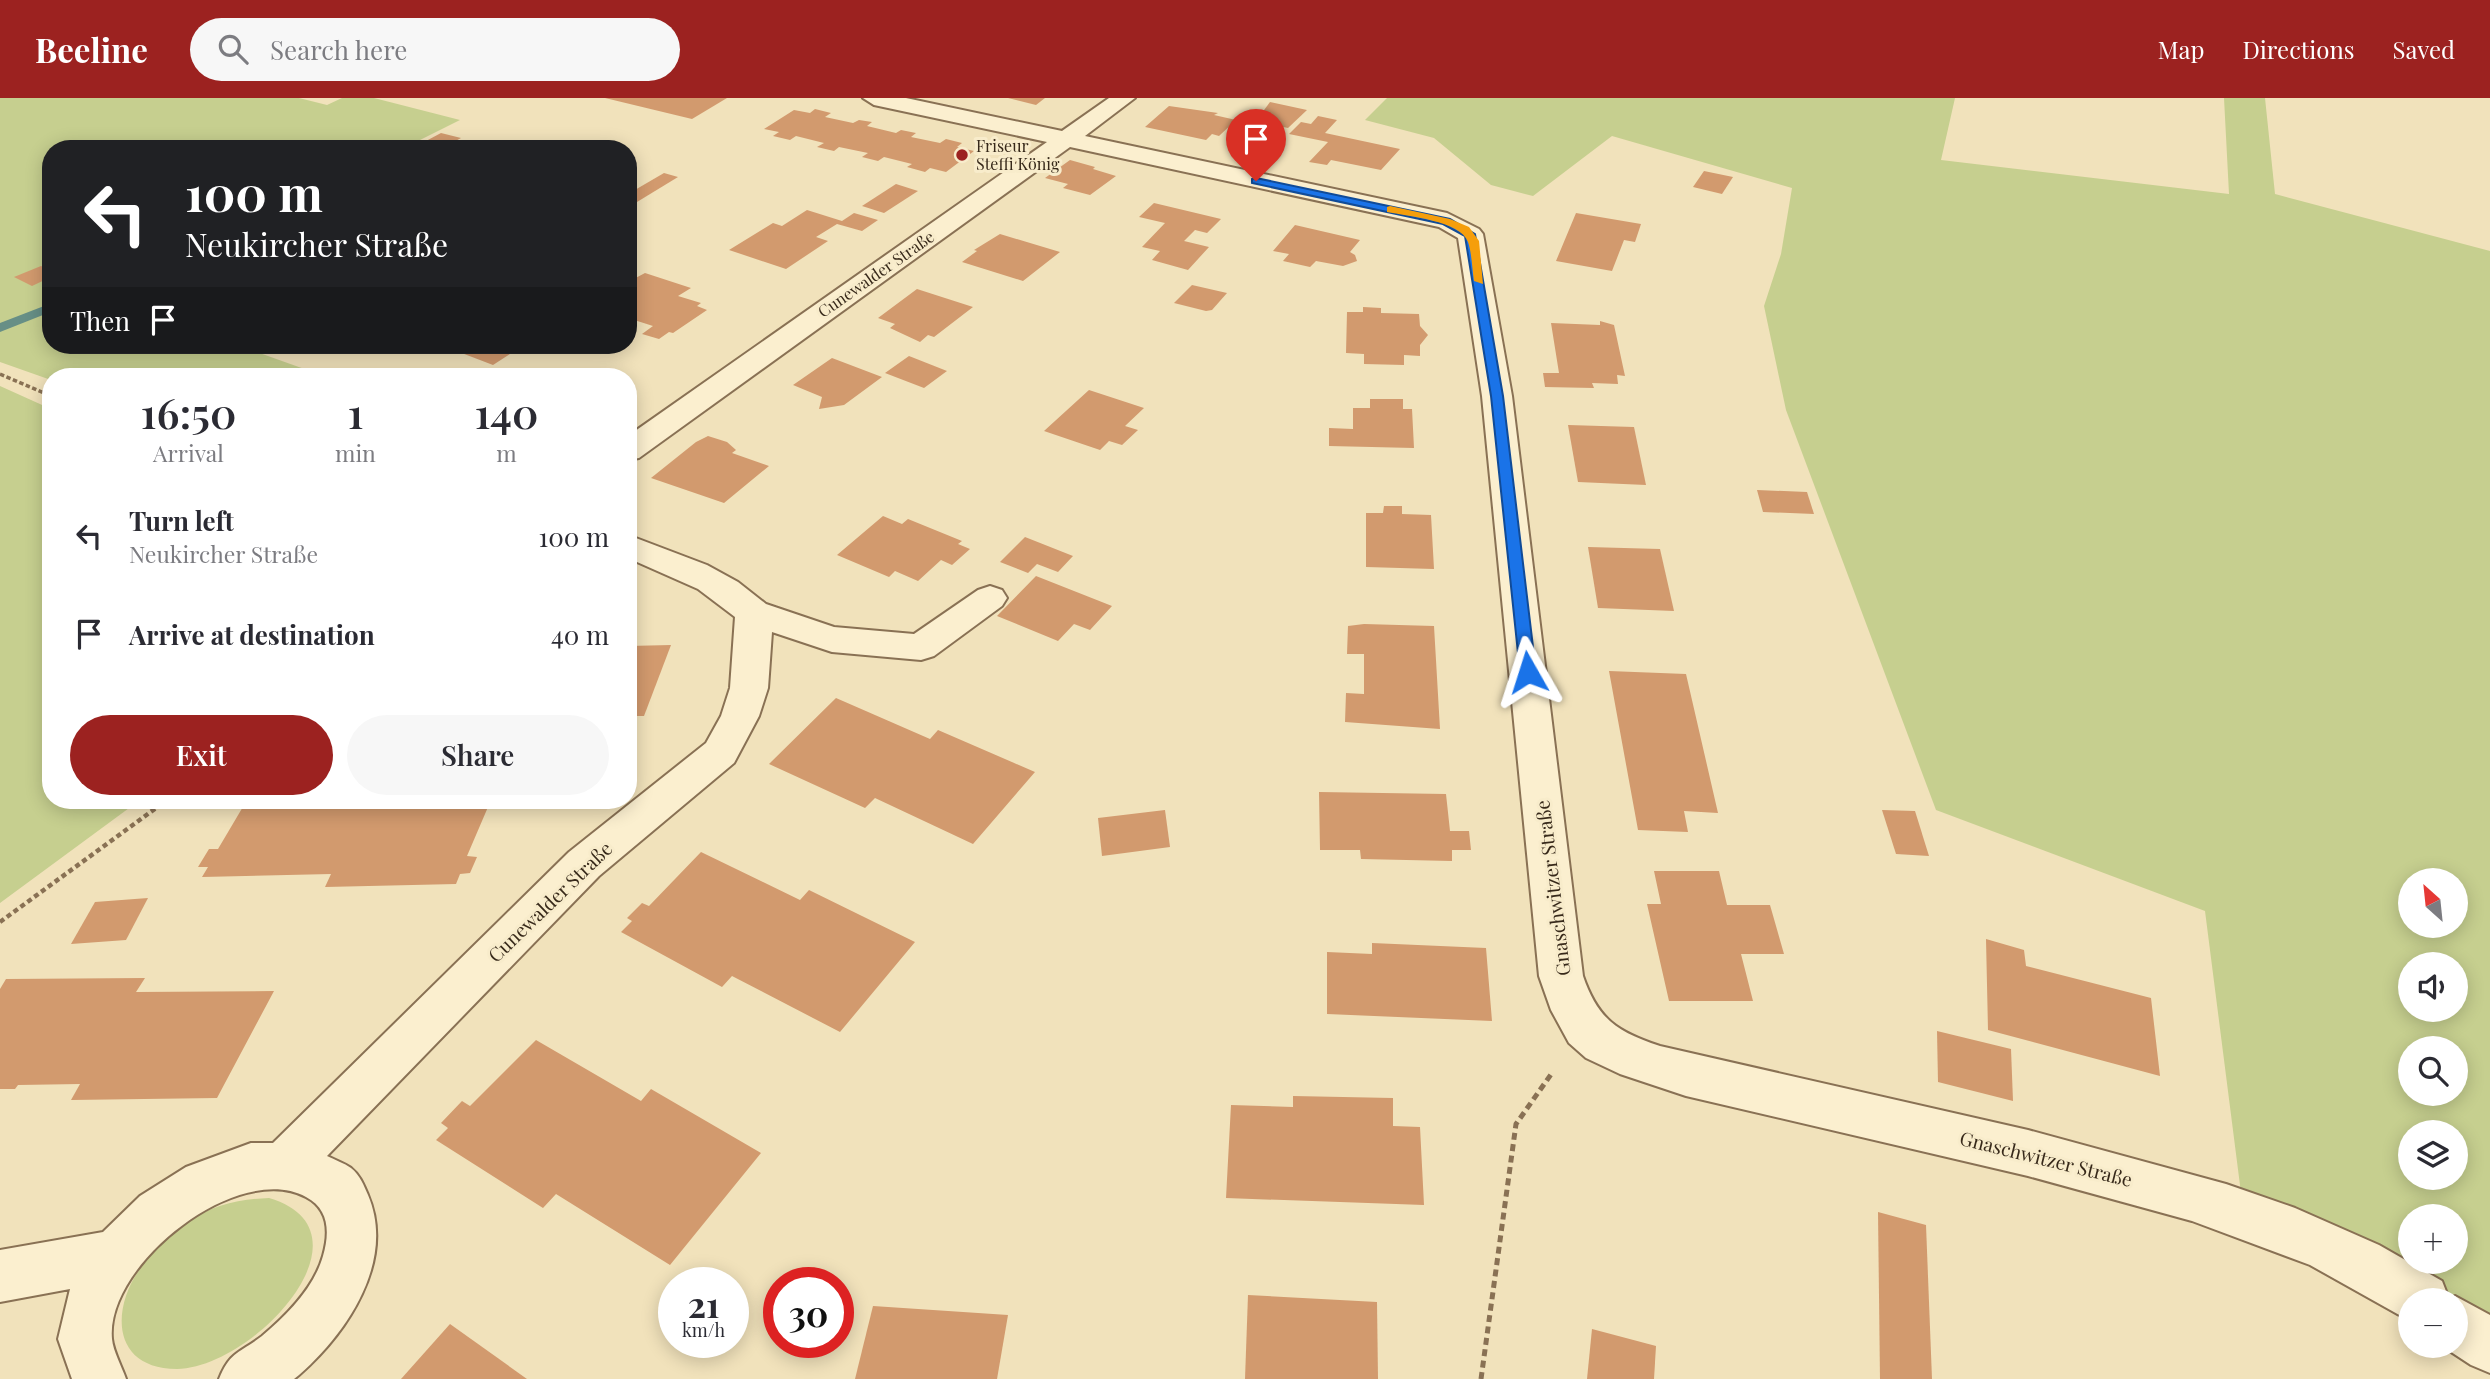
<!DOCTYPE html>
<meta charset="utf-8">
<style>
:root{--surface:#fff;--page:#f7f7f7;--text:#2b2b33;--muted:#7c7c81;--accent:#9c2220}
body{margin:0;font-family:"Playfair Display",serif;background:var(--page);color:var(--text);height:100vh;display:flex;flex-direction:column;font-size:26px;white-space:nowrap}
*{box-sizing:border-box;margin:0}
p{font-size:23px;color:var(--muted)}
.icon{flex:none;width:38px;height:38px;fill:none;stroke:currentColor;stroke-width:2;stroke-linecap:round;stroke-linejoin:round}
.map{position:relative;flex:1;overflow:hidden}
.side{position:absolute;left:42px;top:270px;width:595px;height:441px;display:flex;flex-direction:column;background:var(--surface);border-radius:28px;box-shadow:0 4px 18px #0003}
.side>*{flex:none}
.banner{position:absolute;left:42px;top:42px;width:595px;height:214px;border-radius:28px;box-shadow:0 4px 18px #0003;background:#202124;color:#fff;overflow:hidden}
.needle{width:46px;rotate:333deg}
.fabs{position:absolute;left:2398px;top:770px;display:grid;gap:14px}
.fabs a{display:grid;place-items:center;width:70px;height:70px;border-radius:50%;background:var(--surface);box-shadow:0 4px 18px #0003;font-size:35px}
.speed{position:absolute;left:658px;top:1169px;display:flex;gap:14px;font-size:35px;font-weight:700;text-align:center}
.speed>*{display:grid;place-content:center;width:91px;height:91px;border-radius:50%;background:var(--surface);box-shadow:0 4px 18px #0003;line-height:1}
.speed small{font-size:18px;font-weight:400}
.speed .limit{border:10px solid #d22;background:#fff;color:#111}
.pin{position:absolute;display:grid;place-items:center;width:60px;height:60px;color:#fff;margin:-72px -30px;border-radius:50% 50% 50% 0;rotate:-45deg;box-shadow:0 0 7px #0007}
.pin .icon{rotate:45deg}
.me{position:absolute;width:77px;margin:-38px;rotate:354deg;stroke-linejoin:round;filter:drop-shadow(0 0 5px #0008)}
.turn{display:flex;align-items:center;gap:24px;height:147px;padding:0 28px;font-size:32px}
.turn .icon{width:91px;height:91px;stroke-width:2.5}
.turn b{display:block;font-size:49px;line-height:60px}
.then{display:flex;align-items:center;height:66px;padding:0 28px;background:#0003;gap:14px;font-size:26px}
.eta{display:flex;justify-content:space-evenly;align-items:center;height:119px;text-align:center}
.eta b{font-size:42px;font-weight:600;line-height:49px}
.primary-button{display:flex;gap:14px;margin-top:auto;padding:14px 28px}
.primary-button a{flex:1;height:80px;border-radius:42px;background:var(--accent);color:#fff;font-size:28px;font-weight:600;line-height:80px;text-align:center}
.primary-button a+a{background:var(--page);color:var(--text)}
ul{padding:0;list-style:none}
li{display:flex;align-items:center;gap:21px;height:98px;padding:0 28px}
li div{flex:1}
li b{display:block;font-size:26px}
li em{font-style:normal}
header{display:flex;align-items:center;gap:42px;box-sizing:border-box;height:98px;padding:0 35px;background:var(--accent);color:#fff}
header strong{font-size:33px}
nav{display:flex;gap:38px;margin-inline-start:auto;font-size:24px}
.search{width:490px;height:63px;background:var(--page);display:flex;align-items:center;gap:18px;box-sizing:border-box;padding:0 24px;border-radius:38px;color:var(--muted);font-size:26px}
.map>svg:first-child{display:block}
</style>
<header>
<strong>Beeline</strong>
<div class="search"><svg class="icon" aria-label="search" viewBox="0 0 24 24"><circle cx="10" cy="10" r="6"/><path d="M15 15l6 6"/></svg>Search here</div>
<nav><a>Map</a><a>Directions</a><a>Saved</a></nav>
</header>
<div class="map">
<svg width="2490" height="1281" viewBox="0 0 2490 1281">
<rect width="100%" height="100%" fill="#f1e2bb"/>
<g fill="#c6cf8f" fill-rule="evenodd">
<path d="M0 0H299L327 7 342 0H374L460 22 402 51H51V247H237L324 278H51V282L0 264Z"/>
<path d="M1387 0H1955L1941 62 2229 96 2224 0H2265L2275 96 2490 153V1221L2410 1171 2241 1095 2205 813 1936 712 1786 312 1764 208 1781 156 1792 90 1612 38 1533 98 1491 87 1434 40 1365 22ZM2410 782H2455V828H2410ZM2410 866H2455V912H2410ZM2410 950H2455V996H2410ZM2410 1034H2455V1080H2410ZM2410 1118H2455V1164H2410Z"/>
<path d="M0 288 51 311V702H140L0 805Z"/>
<path d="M269 1100C380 1133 254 1270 177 1271 114 1271 110 1215 139 1172 151 1153 169 1136 188 1124 212 1107 240 1101 269 1100Z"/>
</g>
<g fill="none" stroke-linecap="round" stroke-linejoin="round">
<path fill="#678f86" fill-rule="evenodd" d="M44 208 48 209V215L0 234V225Z"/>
</g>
<g fill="#d29a6e">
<path d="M605 0H727L692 21Z"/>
<path d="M1008 0H1045L1036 7Z"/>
<path d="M1270 4 1307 12 1288 30 1256 23Z"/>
<path d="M1169 8 1218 15 1214 17 1236 22 1219 38 1212 36 1206 42 1145 29Z"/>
<path d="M815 11 831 15 825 19 853 25 859 22 872 24 867 28 896 35 901 32 916 35 911 39 940 45 946 41 962 45 957 49 974 53 946 74 930 70 925 74 907 69 912 66 884 59 878 63 862 59 868 55 839 49 834 53 817 49 824 45 796 38 790 42 773 38 779 34 764 31 794 12 810 15Z"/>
<path d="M1318 18 1337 22 1325 35 1400 51 1381 72 1331 62 1327 67 1309 64 1328 44 1289 36 1301 24 1311 26Z"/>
<path d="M441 35 461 40 441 51H411Z"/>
<path d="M1070 62 1095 69 1093 71 1116 78 1090 97 1063 90 1068 86 1045 80Z"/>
<path d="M1704 73 1733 79 1722 96 1693 89Z"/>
<path d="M664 75 678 79 637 104 628 101V96Z"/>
<path d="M896 86 918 93 884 115 862 108Z"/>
<path d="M1154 105 1221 121 1207 135 1195 132 1184 143 1209 149 1188 172 1152 162 1160 153 1142 149 1165 125 1139 119Z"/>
<path d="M807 112 842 123 854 115 878 122 862 133 837 126 816 139 828 143 786 171 729 152 773 125 782 128Z"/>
<path d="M1576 115 1641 126 1635 144 1624 142 1612 173 1556 163Z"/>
<path d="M1295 127 1360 142 1350 154 1355 157 1357 163 1343 168 1316 163 1310 169 1283 163 1289 156 1273 153Z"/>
<path d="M1000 136 1060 154 1023 183 962 164 977 153 974 152Z"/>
<path d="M41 168 51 173V179L32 188 14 179Z"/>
<path d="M645 175 691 190 678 198 701 205 697 208 707 212 673 235 669 234 659 241 642 236 653 228 628 220V184Z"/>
<path d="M1192 187 1227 195 1212 212 1206 213 1174 205Z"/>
<path d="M917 191 973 209 934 239 928 237 920 244 890 230 895 226 878 220Z"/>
<path d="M1363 209 1381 210V215L1419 216 1420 228 1428 237 1420 247V258L1404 257V267L1364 266V256L1346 255 1347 214H1363Z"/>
<path d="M1600 223 1614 227 1625 278 1617 277 1618 286 1592 285 1594 290 1545 289 1543 275H1559L1551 225 1600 227Z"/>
<path d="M471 247H524L493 267 459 254Z"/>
<path d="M909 258 947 273 924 290 885 275Z"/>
<path d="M832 260 882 279 844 307 819 311 822 299 793 287Z"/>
<path d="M1089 292 1144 310 1125 328 1138 332 1122 347 1109 343 1100 352 1044 333Z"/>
<path d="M1370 301H1403V311H1412L1414 350 1329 348V330L1353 331V310H1370Z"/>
<path d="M1568 327 1634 329 1646 387 1578 384Z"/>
<path d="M708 338 727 344 736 352 732 355 769 368 724 405 651 380 696 344Z"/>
<path d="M1757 392 1807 394 1814 416 1763 414Z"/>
<path d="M1384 408H1402V416L1431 417 1434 471 1366 469V415H1383Z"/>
<path d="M883 418 902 426 908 421 962 443 958 446 970 451 952 467 941 462 918 483 895 473 889 479 837 457Z"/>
<path d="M1025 439 1073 458 1058 474 1037 466 1028 475 1000 464Z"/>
<path d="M1588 449 1660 451 1674 513 1598 510Z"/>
<path d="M1036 478 1112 508 1090 532 1074 526 1058 543 997 518Z"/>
<path d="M1364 526 1434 528 1440 631 1345 624 1346 595 1364 596V556H1347L1348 528Z"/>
<path d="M671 547 644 618H628V548Z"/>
<path d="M1609 573 1686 576 1718 715 1684 713 1688 734 1638 732Z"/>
<path d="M836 600 930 641 938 632 1035 674 973 746 875 700 865 710 769 666Z"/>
<path d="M1319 694 1446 696 1450 733H1469L1471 752H1452V763L1361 761 1360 752H1320Z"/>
<path d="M247 702H491L467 758 477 759 470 775 460 776 456 786 325 789 331 776 202 779 208 769H198L209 751H218Z"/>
<path d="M1165 712 1170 749 1102 758 1098 720Z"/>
<path d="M1882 712 1915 713 1929 758 1896 756Z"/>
<path d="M701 754 800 802 809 792 915 844 840 934 732 878 722 889 621 834 632 823 627 820 642 805 649 808Z"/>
<path d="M1654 773H1719L1727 807H1770L1784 856H1741L1753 903H1669L1647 806H1661Z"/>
<path d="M148 800 126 842 71 846 95 804Z"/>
<path d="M1986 841 2024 852 2026 868 2151 900 2160 978 1988 932Z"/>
<path d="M1372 845 1486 850 1492 923 1327 916V854L1372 856Z"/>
<path d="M145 880 136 894 274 893 217 1000 71 1002 80 986 18 987 15 991H0V891L6 881Z"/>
<path d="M1937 933 2011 951 2013 1003 1938 984Z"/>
<path d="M536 942 641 1003 651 991 761 1055 670 1167 556 1096 543 1110 436 1042 448 1030 441 1025 462 1003 470 1008Z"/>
<path d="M1293 998 1393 1000V1028L1420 1029 1424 1107 1226 1100 1231 1007 1293 1009Z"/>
<path d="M1878 1114 1926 1127 1932 1281H1880Z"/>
<path d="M1248 1197 1377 1204 1378 1281H1245Z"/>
<path d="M873 1208 1008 1217 997 1281H855Z"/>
<path d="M450 1226 527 1281H401Z"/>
<path d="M1592 1231 1656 1248 1654 1281H1587Z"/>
</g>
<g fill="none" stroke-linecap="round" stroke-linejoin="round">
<defs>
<g id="street">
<path d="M863 0H906L1062 33 1109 0H1135L1085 38 1447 115 1479 131 1483 136 1512 298 1583 878C1598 922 1618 934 1660 948L2028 1032 2226 1086 2295 1110 2379 1147 2442 1183 2449 1201 2455 1198 2490 1217V1275L2471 1267 2442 1248H2455V1202H2410V1223L2310 1167 2192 1123 2028 1078 1686 998 1620 976 1586 960 1569 945 1551 912 1539 878 1482 298 1458 140 1439 129 1070 49 639 360 628 362V338L1047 44 874 7Z"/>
<path d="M628 437 707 467 738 484 766 506 834 529 914 536 978 492 990 488 1002 492 1007 500 1002 508 934 558 921 562 832 554 772 534 768 590 759 618 734 665 599 778 327 1058C335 1062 344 1065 351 1070 360 1077 364 1088 368 1097 396 1163 347 1235 299 1277L294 1281H219C230 1253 240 1255 262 1238 287 1217 314 1190 323 1158 330 1134 329 1111 306 1099 238 1062 105 1167 112 1241 113 1253 122 1269 126 1281H72L58 1241 70 1191 0 1204V1152L103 1134 140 1098 186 1069 251 1045H273L569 754 706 645 721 618 730 590 735 519 698 491 628 460Z"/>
</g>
</defs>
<use href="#street" stroke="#897154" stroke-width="4"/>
<path stroke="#897154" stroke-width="3.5" stroke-dasharray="4.5 2.5" stroke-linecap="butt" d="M0 276 51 298"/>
<path stroke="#897154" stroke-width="4.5" stroke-dasharray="5 3.5" stroke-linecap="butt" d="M0 824 167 702"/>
<path stroke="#897154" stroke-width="5" stroke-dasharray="7 4.5" stroke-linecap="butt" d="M1481 1281 1516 1026 1552 975"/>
<use href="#street" fill="#fbefcf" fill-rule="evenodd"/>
</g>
<path fill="#1a73e8" stroke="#114b97" stroke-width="2" d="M1256 80 1450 121 1475 136 1503 298 1536 574 1533 578H1523L1520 574 1491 298 1465 138 1443 126 1252 85V81Z"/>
<path fill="#f59e0b" d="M1390 108 1450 121 1469 129 1479 143 1483 186 1474 183C1472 171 1472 156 1468 144 1461 123 1407 118 1387 114V109Z"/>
<circle fill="#9c2220" stroke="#f8eccb" stroke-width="2.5" cx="962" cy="57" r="7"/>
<g text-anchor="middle" stroke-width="6" stroke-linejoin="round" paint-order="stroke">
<g font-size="16" fill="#37291a" stroke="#f8eccb" text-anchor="start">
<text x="976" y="54">Friseur<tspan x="976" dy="18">Steffi König</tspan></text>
</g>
<g font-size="16" fill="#37291a" stroke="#f8eccb">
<text transform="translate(876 176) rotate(-35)" y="6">Cunewalder Straße</text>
</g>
<g font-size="19" fill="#37291a" stroke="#f8eccb">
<text transform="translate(1553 790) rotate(-97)" y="7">Gnaschwitzer Straße</text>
<text transform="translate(550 804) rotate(-44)" y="7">Cunewalder Straße</text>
<text transform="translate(2046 1061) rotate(14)" y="7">Gnaschwitzer Straße</text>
</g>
</g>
</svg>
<div class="fabs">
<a><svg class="needle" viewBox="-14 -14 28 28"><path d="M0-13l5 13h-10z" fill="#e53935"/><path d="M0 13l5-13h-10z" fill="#7c7c81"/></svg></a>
<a><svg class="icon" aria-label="sound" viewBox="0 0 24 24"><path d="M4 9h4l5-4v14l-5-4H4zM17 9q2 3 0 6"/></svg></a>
<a><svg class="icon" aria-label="search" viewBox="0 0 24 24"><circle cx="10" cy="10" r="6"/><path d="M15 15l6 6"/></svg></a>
<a><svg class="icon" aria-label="layers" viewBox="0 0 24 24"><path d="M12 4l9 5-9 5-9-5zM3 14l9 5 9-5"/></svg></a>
<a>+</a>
<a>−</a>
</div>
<div class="speed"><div>21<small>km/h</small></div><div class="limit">30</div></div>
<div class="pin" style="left:1256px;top:83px;background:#d93025"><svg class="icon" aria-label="arrive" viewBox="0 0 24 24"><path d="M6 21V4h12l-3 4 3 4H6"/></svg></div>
<svg class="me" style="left:1528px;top:574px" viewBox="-20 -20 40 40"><path d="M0-17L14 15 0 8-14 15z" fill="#1a73e8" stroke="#fff" stroke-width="4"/></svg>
<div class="banner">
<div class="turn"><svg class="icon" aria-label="left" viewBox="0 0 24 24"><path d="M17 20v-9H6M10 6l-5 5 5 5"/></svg><div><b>100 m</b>Neukircher Straße</div></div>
<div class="then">Then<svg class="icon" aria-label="arrive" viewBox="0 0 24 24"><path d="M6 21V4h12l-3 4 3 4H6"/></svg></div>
</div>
<section class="side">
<div class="eta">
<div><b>16:50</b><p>Arrival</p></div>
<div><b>1</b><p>min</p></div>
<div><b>140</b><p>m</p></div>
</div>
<ul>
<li><svg class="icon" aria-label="left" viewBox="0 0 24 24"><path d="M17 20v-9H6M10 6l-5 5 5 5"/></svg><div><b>Turn left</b><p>Neukircher Straße</p></div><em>100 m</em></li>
<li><svg class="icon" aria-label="arrive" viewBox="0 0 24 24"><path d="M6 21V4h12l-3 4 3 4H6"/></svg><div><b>Arrive at destination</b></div><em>40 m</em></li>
</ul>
<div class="primary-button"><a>Exit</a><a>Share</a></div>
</section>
</div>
